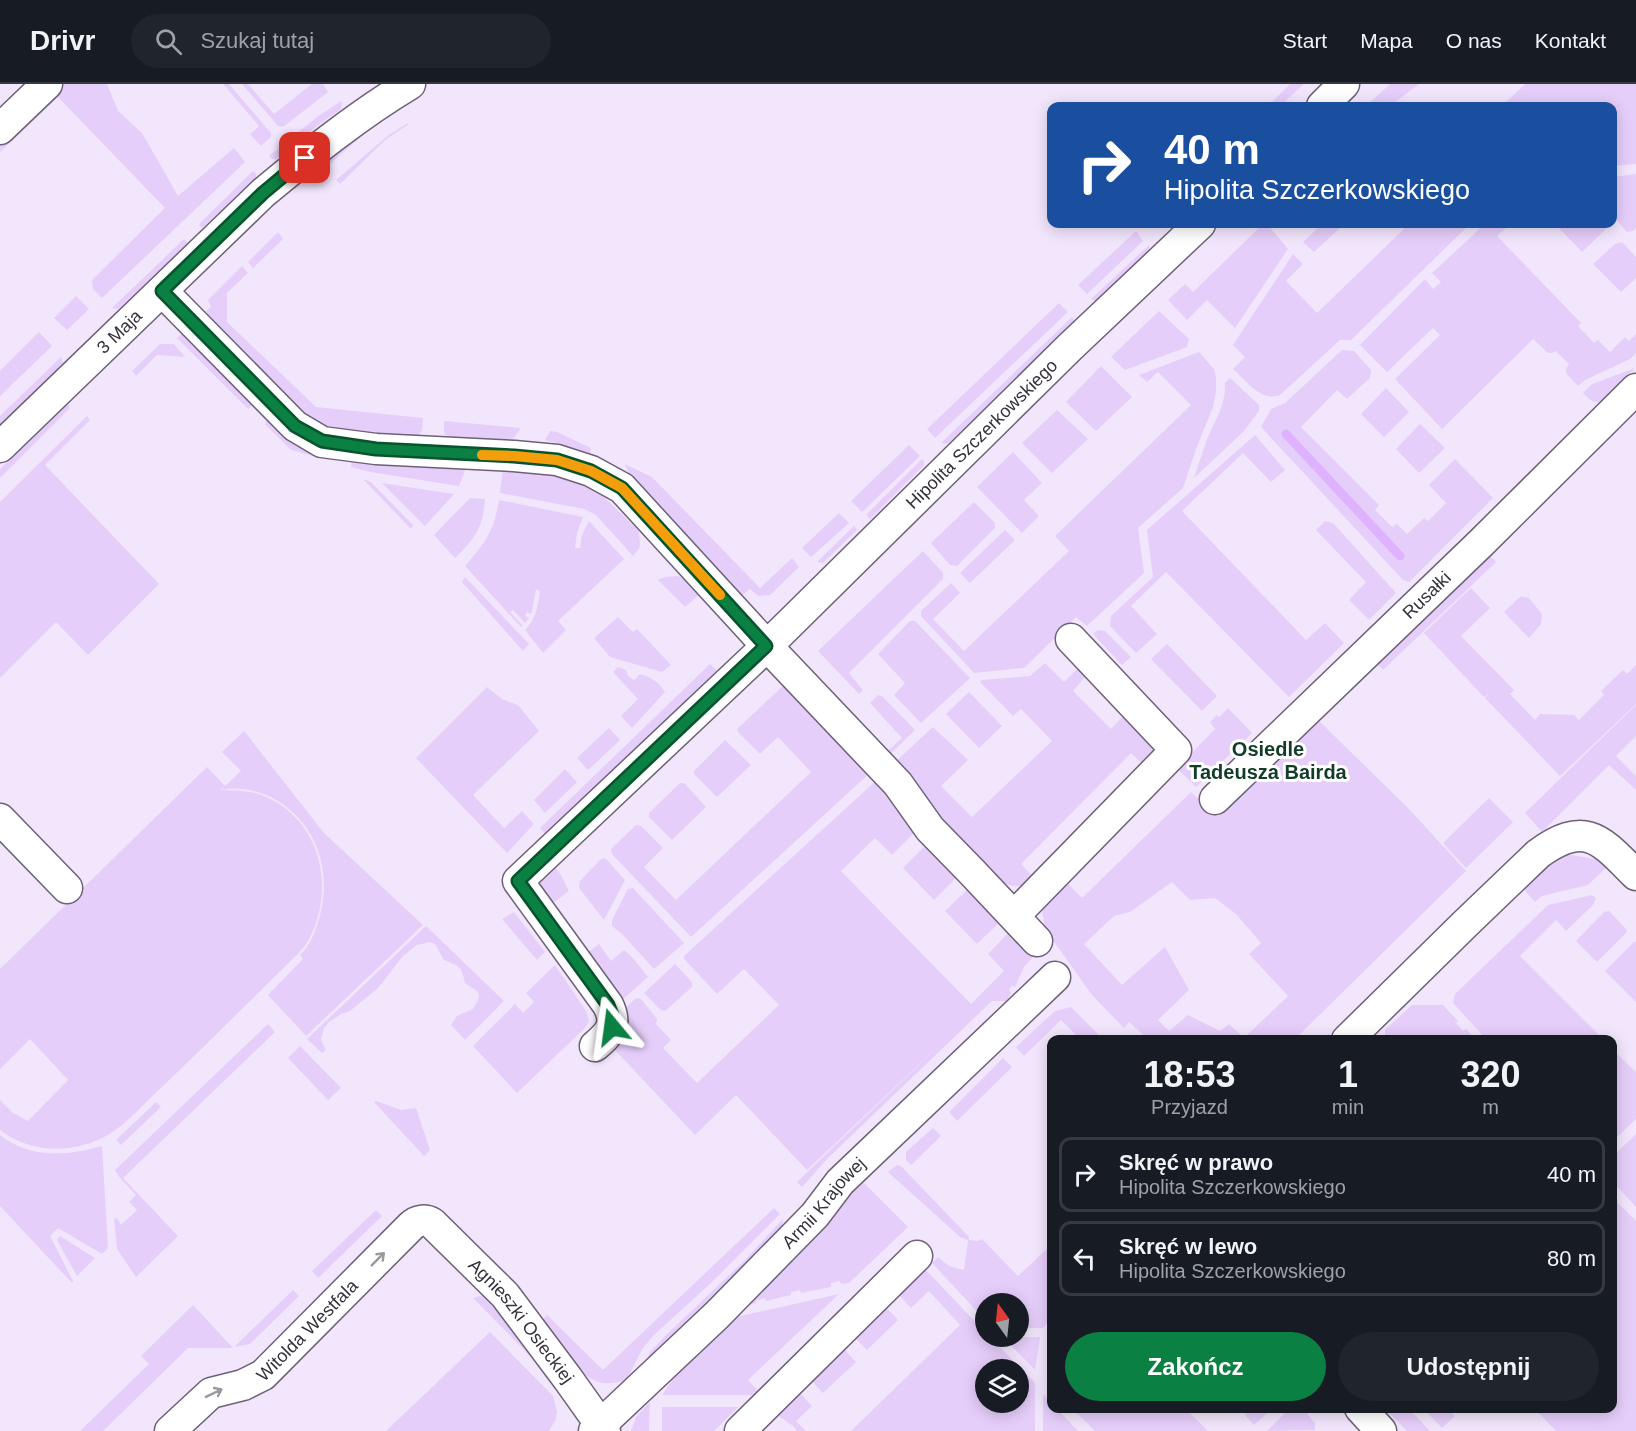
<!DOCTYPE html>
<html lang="pl">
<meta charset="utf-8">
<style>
:root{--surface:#171b24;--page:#20242c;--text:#f1f3f6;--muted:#9ea1a6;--line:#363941;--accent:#0b8043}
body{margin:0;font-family:Helvetica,sans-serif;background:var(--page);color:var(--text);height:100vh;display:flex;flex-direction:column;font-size:22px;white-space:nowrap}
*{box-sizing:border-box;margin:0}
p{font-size:20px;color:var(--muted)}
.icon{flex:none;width:33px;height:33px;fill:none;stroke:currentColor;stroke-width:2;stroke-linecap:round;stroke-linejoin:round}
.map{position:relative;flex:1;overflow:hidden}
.details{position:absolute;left:1047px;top:951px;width:570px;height:378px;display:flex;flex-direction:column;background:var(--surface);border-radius:12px;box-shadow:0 3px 15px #0003}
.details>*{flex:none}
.hud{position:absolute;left:1047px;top:18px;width:570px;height:126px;border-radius:12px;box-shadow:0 3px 15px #0003;background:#1a4fa0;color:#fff;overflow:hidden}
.needle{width:39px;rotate:345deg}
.controls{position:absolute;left:975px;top:1209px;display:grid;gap:12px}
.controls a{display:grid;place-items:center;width:54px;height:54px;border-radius:50%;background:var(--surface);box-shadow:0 3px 15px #0003;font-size:30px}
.pin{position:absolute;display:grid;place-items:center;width:51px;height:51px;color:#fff;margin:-26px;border-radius:12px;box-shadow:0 3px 9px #0006}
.me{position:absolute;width:66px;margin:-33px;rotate:344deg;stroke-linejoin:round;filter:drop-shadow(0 0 4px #0008)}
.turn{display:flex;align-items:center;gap:21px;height:126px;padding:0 18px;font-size:27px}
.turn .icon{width:78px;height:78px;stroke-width:2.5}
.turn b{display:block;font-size:42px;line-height:51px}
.eta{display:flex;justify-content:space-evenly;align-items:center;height:102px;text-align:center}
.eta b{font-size:36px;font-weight:700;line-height:42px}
.action{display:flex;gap:12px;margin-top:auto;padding:12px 18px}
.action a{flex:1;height:69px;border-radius:36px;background:var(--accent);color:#fff;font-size:24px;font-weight:700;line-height:69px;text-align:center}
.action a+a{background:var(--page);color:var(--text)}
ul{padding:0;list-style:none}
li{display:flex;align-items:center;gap:18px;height:75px;margin:0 12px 9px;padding:0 6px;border:3px solid var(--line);border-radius:12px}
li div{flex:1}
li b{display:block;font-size:22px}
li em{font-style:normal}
header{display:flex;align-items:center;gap:36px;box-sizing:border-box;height:84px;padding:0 30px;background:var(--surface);border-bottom:2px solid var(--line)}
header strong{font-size:28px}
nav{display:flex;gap:33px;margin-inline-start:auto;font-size:21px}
.search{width:420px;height:54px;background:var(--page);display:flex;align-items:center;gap:15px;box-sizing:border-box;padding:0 21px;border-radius:33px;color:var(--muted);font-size:22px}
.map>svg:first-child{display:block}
</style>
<header>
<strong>Drivr</strong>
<div class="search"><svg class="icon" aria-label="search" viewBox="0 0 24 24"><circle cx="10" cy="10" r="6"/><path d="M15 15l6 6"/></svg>Szukaj tutaj</div>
<nav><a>Start</a><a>Mapa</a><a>O nas</a><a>Kontakt</a></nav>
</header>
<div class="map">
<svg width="1636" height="1347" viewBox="0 0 1636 1347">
<rect width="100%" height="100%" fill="#f2e6fc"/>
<g fill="#e6cefa" fill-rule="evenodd">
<path d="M63 0H107L118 27 142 49 178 112 234 64 245 78 102 214 93 205 92 196 165 124 58 13 0 68V60Z"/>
<path d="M223 0H229L271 49V53L261 62 250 50 259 42Z"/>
<path d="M242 0H248L274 30 312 0H323L328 8 283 43 278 42Z"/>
<path d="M1290 0H1304L1280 22H1272L1270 20Z"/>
<path d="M1390 0H1419L1390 22H1366Z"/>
<path d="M1525 0H1636V80L1613 82 1612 22H1502Z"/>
<path d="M341 17 342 19 341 25 317 42 276 75H272L269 72 317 33Z"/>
<path d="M382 34 313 95 310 93 311 89Z"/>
<path d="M408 39 409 40 385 56 340 100 336 96 390 50Z"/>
<path d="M253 87 256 90V94L202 144 199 140Z"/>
<path d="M1636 90V144L1633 147 1627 148 1613 132V93Z"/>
<path d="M1263 140H1267L1288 165 1235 244 1207 216 1187 236 1168 216 1185 200 1193 208Z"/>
<path d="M1322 140H1344L1314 168 1303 158Z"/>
<path d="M1409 140H1470L1351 256H1340L1280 311C1260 318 1247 297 1233 285L1245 273 1233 261 1293 170 1303 180 1286 197 1317 229Z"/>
<path d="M1485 140H1510L1497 152 1581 239 1578 242 1594 259 1598 256 1610 268 1625 253 1629 257 1636 250V269L1630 275 1585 296 1578 302 1566 289V285L1569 280 1556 267 1552 269H1548L1533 255 1442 345 1395 295 1440 251 1433 244 1387 288 1360 261 1425 195 1433 205 1441 198 1432 189Z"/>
<path d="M1562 140H1606L1607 144 1582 168 1558 143Z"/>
<path d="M1136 147 1143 157 1087 210 1078 201Z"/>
<path d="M278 148 283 155 253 184 248 178Z"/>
<path d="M184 155 188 159 118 225 112 224Z"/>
<path d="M1622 158 1636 173V194L1621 208 1593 180 1615 160Z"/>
<path d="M1149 161 1150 167 1099 216 1095 217 1091 215Z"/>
<path d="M242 182 248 189 227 209V238L316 323 423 334 422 346 418 352 345 349 328 346 303 332 211 235 206 227 211 223 208 216Z"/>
<path d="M76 212 89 225 67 246 54 234Z"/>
<path d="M1059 219 1068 228 935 354 927 345Z"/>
<path d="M1159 227 1189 255 1187 263 1125 286 1111 273Z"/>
<path d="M1072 233 1074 236V239L950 358 945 360 941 359Z"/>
<path d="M39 248 52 262 0 312V287Z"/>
<path d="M184 248 253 317 252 322 248 325 177 254Z"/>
<path d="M160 260H174L185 273 157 271 136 292 132 287Z"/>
<path d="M1342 266 1354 267 1371 286 1370 294 1347 315 1337 306 1301 343 1379 421 1375 426 1392 443 1397 440 1407 450 1424 434 1428 437 1446 419 1429 401 1455 375 1493 414 1409 498 1403 496 1261 343 1271 325 1285 319Z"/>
<path d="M1199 268 1214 285 1216 293V308L1213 323 1196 365 1183 404 1138 444 1144 489 1087 542 1076 533 1024 584 974 589 921 532V527L951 499 960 509 933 535 964 567 1069 467 1055 452 1191 321 1158 288 1147 298 1139 291Z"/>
<path d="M61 273 63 279 0 340V332Z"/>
<path d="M1101 282 1132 313 1096 347 1066 318Z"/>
<path d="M1635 284 1605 316C1594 321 1590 316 1583 309L1592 300Z"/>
<path d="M1230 294 1259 321V327L1244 347 1194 394C1198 382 1202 370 1206 358 1214 338 1226 322 1225 299Z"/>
<path d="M1386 304 1409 328 1384 353 1361 330Z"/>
<path d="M68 321 70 324 0 394V385L66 322Z"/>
<path d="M1057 326 1088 355 1052 389 1022 359Z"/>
<path d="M87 332 90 336 45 381 159 500 88 571 56 538 0 594V418Z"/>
<path d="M268 335 329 373V376L291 366 265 340Z"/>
<path d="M444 337 521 344 512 356 446 353 444 347Z"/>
<path d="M1420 340 1445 364 1419 389 1396 365Z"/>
<path d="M550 347 557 348 591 364 590 370 557 359 545 356Z"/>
<path d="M1255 351 1285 386 1271 398 1243 369 1182 427 1306 556 1325 539 1344 559 1289 613 1166 488 1131 522 1157 550 1136 569 1110 542 1111 532 1153 493 1147 446Z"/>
<path d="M909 361 920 372 862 428 851 417Z"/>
<path d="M1013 368 1042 399 1024 416 1039 432 1022 449 977 403Z"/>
<path d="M352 375 467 382 459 402 370 388 351 383Z"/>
<path d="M922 375 924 377V381L870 435 866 431Z"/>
<path d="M625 380 652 393 760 504 792 474 799 483 770 511 758 512 750 505 738 515 636 406Z"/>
<path d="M503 383 541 387 590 402 598 407 639 447 640 461 639 465 633 472 596 431 584 425 500 409Z"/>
<path d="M363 395 371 398 413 441 411 445Z"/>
<path d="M382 399 454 410 425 442Z"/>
<path d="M470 414 485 415C483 444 475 454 455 474L434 451Z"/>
<path d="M499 416 583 433 577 449 575 464H580L582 451 589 437 624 475 558 537 566 546 543 569 525 546C536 535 538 522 540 507L536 505 532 527 531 530 527 528 525 532 529 534 525 539 513 526 510 528 523 542 521 543 465 482C486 458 494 447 499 416Z"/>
<path d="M974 418 995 439V444L957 482 950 481 931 459Z"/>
<path d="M839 429 849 439 811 473 802 464Z"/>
<path d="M1325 437 1333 439 1396 509 1369 536 1349 516 1366 498 1316 446Z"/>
<path d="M854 442 857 446 823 479 817 478Z"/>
<path d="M1005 446 1015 456 970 499 960 489Z"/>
<path d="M923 467 943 489V495L849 589 863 606 859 610 818 567Z"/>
<path d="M1486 467 1496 478 1383 586 1374 576Z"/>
<path d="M677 492 686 495 699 511 685 523 658 496 665 493Z"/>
<path d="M465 493 529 560 523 567 462 498Z"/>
<path d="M1471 504 1490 524 1461 552 1514 606 1510 610 1535 636 1540 630 1574 631 1579 636 1604 611 1601 607 1623 586 1627 590 1636 581V620L1560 692 1485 614 1490 608 1484 613 1424 549Z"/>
<path d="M1521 512 1529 514 1542 530 1541 540 1529 554 1504 528Z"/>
<path d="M618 533 633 548 637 545 671 581 662 588 610 573 594 554Z"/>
<path d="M910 537H915L970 594 921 639 894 611 905 599 878 570Z"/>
<path d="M1098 546 1105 547 1131 573 1122 581 1093 550Z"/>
<path d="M1167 560 1217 612 1202 627 1151 575Z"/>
<path d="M1045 579 1064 598 1078 584 1086 592 1073 607 1111 645 1124 631 1154 660 1155 669 1147 684 1131 669 1021 780 1037 797C1014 807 1002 801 985 786L893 680 933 643 968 676 941 702 972 733 1052 657 1021 625 1013 632 980 598 982 596 1030 592Z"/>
<path d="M710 580 717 587 546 751 540 744Z"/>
<path d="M618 583 626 586 628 592 634 596 640 590C651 593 659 598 665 608L632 644 621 632 638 615 613 588Z"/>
<path d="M786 599 871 688 691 853 612 770 611 765 636 741 641 742 663 764 644 783 676 816 811 688 778 653 760 670 738 648 737 645Z"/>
<path d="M487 603 502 615 518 621 539 647 473 711 504 744 522 727 534 740 507 769 416 674Z"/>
<path d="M969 608 1002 642 979 664 946 630Z"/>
<path d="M878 611 882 612 915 646 886 674 883 671 902 654 870 619Z"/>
<path d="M1636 621V652L1616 672 1636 692V706L1609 681 1542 748 1525 729Z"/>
<path d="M1228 624 1252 649 1196 703 1177 684 1215 645 1210 638 1217 631 1219 633Z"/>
<path d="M1315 633 1409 725 1466 787 1295 955H1148L1129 938 1124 944 1092 911 1045 845 1042 826 1044 819 1065 797 1082 814 1191 708 1212 726ZM1172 798 1190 816 1215 814 1236 830 1261 859 1249 870 1288 912 1244 954 1229 940 1220 947 1188 931 1169 947 1158 936 1189 906 1165 863 1122 901 1084 860 1114 832 1130 828Z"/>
<path d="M609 644 620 656 588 686 577 674Z"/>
<path d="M244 647 324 749 423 841 306 952 268 911 303 875 300 871C310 861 315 849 319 835 333 787 317 737 271 713 256 706 237 702 222 706L224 702 220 706C234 707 248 706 261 711 318 732 336 799 311 851 308 858 303 864 298 870 252 915 206 961 160 1005 141 1022 123 1045 100 1055 68 1070 28 1068 0 1046V1016L13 1029 28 1037 68 996 30 955 0 985V885L207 683 225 702 241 687 222 668Z"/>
<path d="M725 656 751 681 717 713 694 690V687Z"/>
<path d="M565 685 577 698 545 729 534 716Z"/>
<path d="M879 694 919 744 892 771 875 754 841 787 971 920 1004 887 988 870 1013 844 1034 866V872L1024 883 1015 903 1012 902 1009 905 1011 909 1007 917H992L828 1074 802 1103 797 1098 945 956 807 1086 736 1011 695 1051 614 965 621 956 619 930 636 914 641 915 657 935 656 940 671 956 663 964 697 999 779 921 744 885 717 910 684 875V872Z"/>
<path d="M680 699H684L706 723 672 756 649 733V729Z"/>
<path d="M1489 714 1513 738 1466 784 1443 759Z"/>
<path d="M929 758 960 790 934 816 903 784Z"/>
<path d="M1565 770 1595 775 1607 783 1588 801 1542 812 1535 818 1521 802 1542 781Z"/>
<path d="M602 774 606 775 625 796 604 836 579 804 580 797Z"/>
<path d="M551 778 561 791 569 807 550 821C538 800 537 798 551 778Z"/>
<path d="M971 802 1003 835 977 860 945 827Z"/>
<path d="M633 804 684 859 654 885 623 851 612 842V836L628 805Z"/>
<path d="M1592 811 1596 814 1593 821 1566 847 1556 836 1520 872 1603 955H1486L1453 919 1455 910 1548 821Z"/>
<path d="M1609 827 1627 846 1626 849 1597 878 1576 857 1604 828Z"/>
<path d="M514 828 545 868 537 876 502 835Z"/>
<path d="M426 842 504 917 465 956 451 941 457 932 473 925 478 916 479 911 477 907 465 899C461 880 460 883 444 876L435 860 430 858 417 861 403 872 378 904 350 927 341 930 329 938 324 944 321 956 326 966 322 969 307 955Z"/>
<path d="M1634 858H1636V918L1605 887Z"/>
<path d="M599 860 611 877 624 866 632 873 648 893 620 918 587 869Z"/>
<path d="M675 880 692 898V903L665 927 661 926 644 909Z"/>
<path d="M555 881 586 927 589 937 586 943 517 1009 473 962 515 920 523 929 534 918 526 909Z"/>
<path d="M1412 921H1443L1458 937 1456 939 1463 947 1466 945 1475 955 1421 956 1419 954 1417 955H1388L1385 953V946Z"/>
<path d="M1071 923 1103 955H1080L1061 936 1024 972 1016 963 1055 927Z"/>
<path d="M268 940 275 948 123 1094 178 1152 136 1193 117 1165 114 1135 117 1134 121 1141 137 1126 129 1118 136 1111 120 1094 115 1086Z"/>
<path d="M300 962 341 1004 328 1016 288 974Z"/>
<path d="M1612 965 1636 988V1035L1613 1057Z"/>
<path d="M1003 974 1012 983 957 1037 949 1028Z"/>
<path d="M376 1017 401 1026 416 1024 430 1066 424 1072 374 1018Z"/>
<path d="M156 1018 161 1023 121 1061 116 1056Z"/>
<path d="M933 1044 941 1052 911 1081 906 1076V1068Z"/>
<path d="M1636 1050V1123L1612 1097 1613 1072Z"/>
<path d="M0 1051C30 1075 68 1072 102 1062L108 1164 102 1170 58 1144 50 1152 73 1197 72 1199 0 1122Z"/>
<path d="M897 1081 901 1082 969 1153V1156L978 1157 982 1155 1018 1192 1051 1161V1235L1043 1244H1019L1018 1220H986L985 1236 932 1179 938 1173 949 1182 964 1186 968 1156 960 1153 888 1088Z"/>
<path d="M859 1097 865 1100 908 1143 849 1199 841 1200 840 1197 831 1199V1203L801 1209 800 1206 791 1208V1211L766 1217 765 1214 756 1217V1219L741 1223Z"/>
<path d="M1613 1114 1636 1137V1347H1556L1535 1325 1612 1324Z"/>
<path d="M774 1124 780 1130 712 1198 654 1251 642 1265 627 1296C618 1298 607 1301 598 1298 576 1289 554 1259 537 1242L547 1231 603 1286Z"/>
<path d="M376 1126 382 1132 318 1194 312 1187Z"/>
<path d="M783 1135 782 1143 765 1164 640 1287 650 1268 663 1254 744 1177Z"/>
<path d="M60 1152 95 1174 77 1192 57 1156Z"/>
<path d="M924 1184 985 1248 986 1252 990 1253 1035 1299V1347H851L960 1241 929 1207 911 1224 895 1207ZM986 1286H1018V1318H986Z"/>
<path d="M293 1206 299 1212 250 1260 234 1263Z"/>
<path d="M490 1209 552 1294 473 1214Z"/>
<path d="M839 1210 748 1296 757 1306 752 1311H662L680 1285 727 1235Z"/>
<path d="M193 1221 233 1264H188L103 1347H80L149 1280 141 1272Z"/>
<path d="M884 1221 898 1236 867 1266 853 1252Z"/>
<path d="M490 1248 553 1312 557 1327 556 1335 549 1347H386Z"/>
<path d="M1003 1253H1040L1035 1286Z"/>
<path d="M841 1262 856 1278 823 1309 809 1294Z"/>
<path d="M797 1306 812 1322 796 1337 806 1347H797L793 1342 777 1331Z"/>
<path d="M1043 1310 1051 1319 1052 1324 1057 1325 1078 1347H1043Z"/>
<path d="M650 1318 649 1347H631L636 1333Z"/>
<path d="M662 1323H738L714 1347H662Z"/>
<path d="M1252 1324H1272V1325L1254 1341 1245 1331Z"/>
<path d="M1290 1324 1303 1325 1315 1339V1346L1267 1347Z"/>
<path d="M1073 1325H1186L1208 1347H1095Z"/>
<path d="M1385 1325H1409L1430 1347H1407Z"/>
<path d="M1424 1325H1448L1455 1332 1442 1344Z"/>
</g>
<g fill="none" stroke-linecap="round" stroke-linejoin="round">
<path stroke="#deb2ff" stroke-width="9" d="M1286 350 1400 472"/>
<defs>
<g id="minor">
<path d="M1322 22 1344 0"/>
<path d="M0 45 47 0"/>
<path id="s1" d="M162 207 295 342 322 358 376 365 514 372 557 376 591 387 622 404 767 562 1070 263 1200 140"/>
<path id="s2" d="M0 363 263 109C310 70 358 31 410 0"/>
<path id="s3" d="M1215 715 1482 458 1636 305"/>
<path d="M0 735 67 804"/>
<path d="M1014 832 1176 666 1071 555"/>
<path d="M1347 956 1465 840 1538 770C1586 735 1601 756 1636 791"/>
<path d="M595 962C610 949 618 941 608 921L518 797 767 562 898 700 930 745 972 788 1037 857"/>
<path d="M1360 1324 1381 1347"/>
<path id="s4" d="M170 1347 211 1309 243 1301 263 1291 411 1142C417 1136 425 1135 432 1139L505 1211 568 1295 605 1347"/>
<path id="s5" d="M594 1347 717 1231 815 1131 840 1098 1055 893"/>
<path d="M740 1347 917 1172"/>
</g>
</defs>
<use href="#minor" stroke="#6d6078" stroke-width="33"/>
<use href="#minor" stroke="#fff" stroke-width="30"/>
</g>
<defs><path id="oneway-shaft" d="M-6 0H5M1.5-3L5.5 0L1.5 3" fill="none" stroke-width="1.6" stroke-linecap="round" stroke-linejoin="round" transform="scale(1.5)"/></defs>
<g stroke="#9a989d">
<use href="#oneway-shaft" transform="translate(378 1175) rotate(-45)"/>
<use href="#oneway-shaft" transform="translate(214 1309) rotate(-26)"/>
</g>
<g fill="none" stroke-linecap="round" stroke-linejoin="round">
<defs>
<path id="route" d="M305 74 263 109 162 207 295 342 322 357 376 365 514 372 557 376 591 387 622 404 766 562 518 797 608 921 612 931V943"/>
</defs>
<use href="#route" stroke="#07532c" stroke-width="15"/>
<use href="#route" stroke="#0b8043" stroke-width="10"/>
<path stroke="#f59e0b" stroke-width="10" d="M482 371 514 372 557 376 591 387 622 404 720 511"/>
</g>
<g text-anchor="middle" stroke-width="6" stroke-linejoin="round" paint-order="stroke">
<g font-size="18" fill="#36303b" stroke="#fff">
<text dy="6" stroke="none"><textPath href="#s2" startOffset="166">3 Maja</textPath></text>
<text dy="6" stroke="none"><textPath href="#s1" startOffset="1044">Hipolita Szczerkowskiego</textPath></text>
<text dy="6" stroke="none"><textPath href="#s3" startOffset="294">Rusałki</textPath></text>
<text dy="6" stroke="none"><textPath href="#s5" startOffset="324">Armii Krajowej</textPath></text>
<text dy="6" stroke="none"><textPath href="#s4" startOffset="477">Agnieszki Osieckiej</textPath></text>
<text dy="6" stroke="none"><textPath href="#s4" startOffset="174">Witolda Westfala</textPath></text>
</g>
<g font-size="20" font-weight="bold" fill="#113d28" stroke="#fff">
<text x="1268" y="672">Osiedle<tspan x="1268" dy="23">Tadeusza Bairda</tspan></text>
</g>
</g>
</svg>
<div class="controls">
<a><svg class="needle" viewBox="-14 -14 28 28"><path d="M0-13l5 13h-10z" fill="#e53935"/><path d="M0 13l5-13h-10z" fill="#9ea1a6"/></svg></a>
<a><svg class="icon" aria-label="layers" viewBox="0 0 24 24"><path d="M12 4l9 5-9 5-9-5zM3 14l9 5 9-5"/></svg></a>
</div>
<div class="pin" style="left:305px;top:74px;background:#d93025"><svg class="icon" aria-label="arrive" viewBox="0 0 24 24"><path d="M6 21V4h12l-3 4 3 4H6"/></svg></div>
<svg class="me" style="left:612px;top:943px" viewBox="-20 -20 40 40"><path d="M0-17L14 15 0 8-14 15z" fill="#0b8043" stroke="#fff" stroke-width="4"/></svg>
<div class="hud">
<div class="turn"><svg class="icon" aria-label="right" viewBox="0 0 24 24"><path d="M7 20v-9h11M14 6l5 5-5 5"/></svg><div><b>40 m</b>Hipolita Szczerkowskiego</div></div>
</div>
<section class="details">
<div class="eta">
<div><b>18:53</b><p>Przyjazd</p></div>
<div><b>1</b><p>min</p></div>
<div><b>320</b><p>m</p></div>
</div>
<ul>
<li><svg class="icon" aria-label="right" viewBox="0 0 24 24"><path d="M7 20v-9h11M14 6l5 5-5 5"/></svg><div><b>Skręć w prawo</b><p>Hipolita Szczerkowskiego</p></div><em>40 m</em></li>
<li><svg class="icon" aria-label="left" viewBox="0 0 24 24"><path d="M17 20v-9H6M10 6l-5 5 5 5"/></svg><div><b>Skręć w lewo</b><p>Hipolita Szczerkowskiego</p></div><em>80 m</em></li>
</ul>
<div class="action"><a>Zakończ</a><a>Udostępnij</a></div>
</section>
</div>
